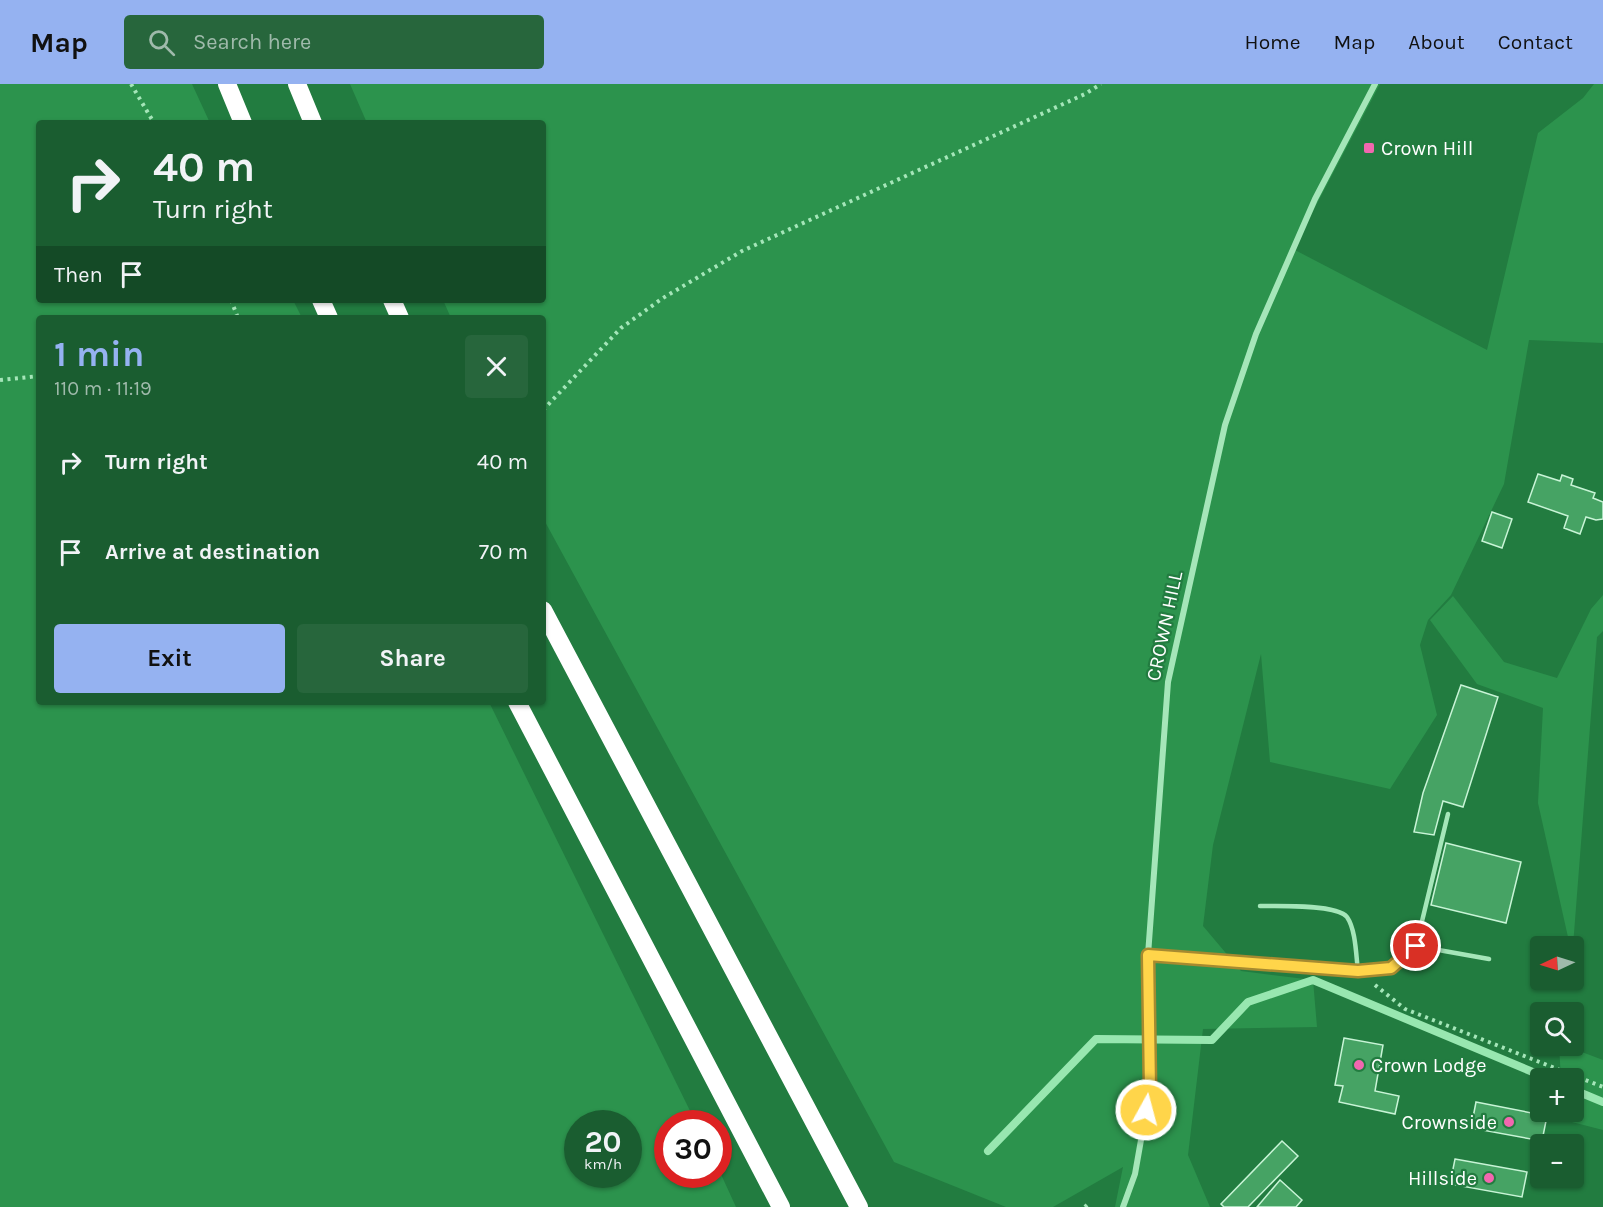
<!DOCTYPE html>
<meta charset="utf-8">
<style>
:root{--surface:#1a5d30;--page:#27663c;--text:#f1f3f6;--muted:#9fbaab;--accent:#95b2f1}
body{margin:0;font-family:Karla,sans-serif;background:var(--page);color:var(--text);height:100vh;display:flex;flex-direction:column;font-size:22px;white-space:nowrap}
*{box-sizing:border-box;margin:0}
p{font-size:20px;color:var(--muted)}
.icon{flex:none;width:33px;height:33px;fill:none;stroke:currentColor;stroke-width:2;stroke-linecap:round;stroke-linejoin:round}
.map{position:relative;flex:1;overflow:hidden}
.details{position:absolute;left:36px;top:231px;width:510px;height:390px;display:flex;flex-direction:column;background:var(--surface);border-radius:6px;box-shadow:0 2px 4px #0004}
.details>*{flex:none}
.banner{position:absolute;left:36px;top:36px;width:510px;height:183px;border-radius:6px;box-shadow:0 2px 4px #0004;background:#1a5d30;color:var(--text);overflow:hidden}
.needle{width:39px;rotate:266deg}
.controls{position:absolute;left:1530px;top:852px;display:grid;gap:12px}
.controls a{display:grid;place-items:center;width:54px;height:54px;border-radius:6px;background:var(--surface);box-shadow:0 2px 4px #0004;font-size:30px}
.speed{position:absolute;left:564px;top:1026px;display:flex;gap:12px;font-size:30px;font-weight:700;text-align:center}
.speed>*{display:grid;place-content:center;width:78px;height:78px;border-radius:50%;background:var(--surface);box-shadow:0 2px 4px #0004;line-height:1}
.speed small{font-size:15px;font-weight:400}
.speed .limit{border:9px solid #d22;background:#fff;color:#111}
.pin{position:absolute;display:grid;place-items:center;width:51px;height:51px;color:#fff;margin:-26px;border:3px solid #fff;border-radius:50%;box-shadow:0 2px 6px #0007}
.me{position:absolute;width:66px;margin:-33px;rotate:7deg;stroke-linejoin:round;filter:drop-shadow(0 0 4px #0008)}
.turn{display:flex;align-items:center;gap:21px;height:126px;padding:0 18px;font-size:27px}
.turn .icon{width:78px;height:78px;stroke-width:2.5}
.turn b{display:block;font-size:42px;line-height:51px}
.then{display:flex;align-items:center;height:57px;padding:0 18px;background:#0003;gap:12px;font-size:22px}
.round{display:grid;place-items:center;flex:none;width:63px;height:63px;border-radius:6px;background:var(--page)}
.headline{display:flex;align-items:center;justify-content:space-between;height:102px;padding:0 18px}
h1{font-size:36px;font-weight:700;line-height:45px;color:var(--accent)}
.cta{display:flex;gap:12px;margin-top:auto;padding:12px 18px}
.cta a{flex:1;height:69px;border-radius:6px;background:var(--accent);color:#111;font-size:24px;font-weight:700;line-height:69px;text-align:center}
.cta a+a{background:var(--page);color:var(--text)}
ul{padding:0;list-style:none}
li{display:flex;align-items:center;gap:18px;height:90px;padding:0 18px}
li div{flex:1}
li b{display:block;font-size:22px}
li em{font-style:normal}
header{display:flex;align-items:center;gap:36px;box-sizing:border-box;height:84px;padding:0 30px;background:var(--accent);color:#111}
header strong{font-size:28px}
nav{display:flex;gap:33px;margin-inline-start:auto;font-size:21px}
.search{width:420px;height:54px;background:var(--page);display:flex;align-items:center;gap:15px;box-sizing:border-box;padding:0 21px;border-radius:6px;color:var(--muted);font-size:22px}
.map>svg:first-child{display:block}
</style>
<header>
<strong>Map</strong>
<div class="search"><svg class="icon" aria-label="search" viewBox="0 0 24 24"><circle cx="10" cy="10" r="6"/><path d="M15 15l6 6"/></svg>Search here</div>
<nav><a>Home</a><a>Map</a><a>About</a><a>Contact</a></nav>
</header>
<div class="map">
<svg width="1603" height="1123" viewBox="0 0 1603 1123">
<rect width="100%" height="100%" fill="#227c40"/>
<g fill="#2c934d" fill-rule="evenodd">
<path d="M0 0H192L210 39H39V216H293L302 234H39V618H489L696 1039 668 1040V1090H718L719 1086 736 1123H0ZM578 1040H628V1090H578Z"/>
<path d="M350 0H1380L1293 165 1487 266 1538 49 1583 14 1594 0H1603V259L1529 256 1504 400 1451 511 1428 536 1420 561 1437 631 1390 705 1270 678 1261 570 1213 761 1203 842 1241 887 1313 896 1317 943 1203 945 1188 1071 1210 1123H1115L1123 1083 1053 1123H1006L894 1078 543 434V234H451L443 216H543V39H367Z"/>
<path d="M1603 511V547L1597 553 1573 862H1570L1538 719 1543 624 1477 600 1430 536 1453 512 1504 578 1557 594 1591 525Z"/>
<path d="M1559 962H1566L1603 976V1046L1564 1036 1563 1028H1574V994H1561Z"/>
</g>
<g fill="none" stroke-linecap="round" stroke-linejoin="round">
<g stroke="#98e7b0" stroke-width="8">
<path d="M1574 1006 1603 1018"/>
<path d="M988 1067 1096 955 1212 956 1248 918 1313 896 1547 994"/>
</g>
</g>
<g fill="#46a364" stroke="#c8f4d6" stroke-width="1.5">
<path d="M1538 390 1560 397 1562 391 1573 395 1571 401 1595 409 1593 414 1603 418V435L1596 436 1586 433 1580 450 1564 444 1568 432 1528 418Z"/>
<path d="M1492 428 1512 435 1502 464 1482 457Z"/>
<path d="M1461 601 1498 613 1463 723 1443 717 1434 751 1414 748 1423 709Z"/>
<path d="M1446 759 1521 778 1506 839 1431 821Z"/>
<path d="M1344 954 1383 961 1375 1007 1399 1012 1395 1030 1339 1018 1343 1002 1335 1001Z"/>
<path d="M1476 1018 1547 1032 1542 1057 1471 1044Z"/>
<path d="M1282 1057 1298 1072 1248 1123H1224L1221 1120Z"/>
<path d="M1455 1075 1527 1088 1522 1113 1450 1100Z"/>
<path d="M1280 1096 1302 1116 1296 1123H1257Z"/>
</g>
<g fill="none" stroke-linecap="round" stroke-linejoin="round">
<g stroke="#a5e6b9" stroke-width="4" stroke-dasharray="3 4.5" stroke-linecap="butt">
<path d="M131 0 154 39"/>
<path d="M231 216 238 234"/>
<path d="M0 296 39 292"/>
<path d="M543 326 621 244 663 214 742 167 1085 10 1101 0"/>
<path d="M1375 901 1405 925 1603 1003"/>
<path d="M1085 1123 1087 1121"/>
</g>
<g stroke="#a5e6b9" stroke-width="4.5">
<path d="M1260 822C1277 822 1337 820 1347 833 1356 846 1356 872 1358 887"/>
<path d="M1416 862 1448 730"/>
<path d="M1148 871 1358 887 1391 884 1416 862 1489 875"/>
</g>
<path stroke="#a5e6b9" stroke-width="6" d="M1123 1123 1135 1090 1150 1005 1148 871 1168 598 1225 341 1256 250 1315 115 1375 0"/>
<g stroke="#fff" stroke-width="18">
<path d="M227 0 243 39"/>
<path d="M297 0 313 39"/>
<path d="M321 216 329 234"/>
<path d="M392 216 400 234"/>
<path d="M543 526 859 1123"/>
<path d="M517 618 781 1123"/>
</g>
</g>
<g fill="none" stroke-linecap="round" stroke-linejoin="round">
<defs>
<path id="route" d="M1146 1026 1150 1005 1148 871 1358 887 1391 884 1416 862"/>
</defs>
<use href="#route" stroke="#a68a30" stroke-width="15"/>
<use href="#route" stroke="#ffd54a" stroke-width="10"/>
</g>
<g fill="#f267af" stroke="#227c40" stroke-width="2">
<rect x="1363" y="58" width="12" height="12" rx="3"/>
<circle cx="1359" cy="981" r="6"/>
<circle cx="1509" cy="1038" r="6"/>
<circle cx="1489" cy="1094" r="6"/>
</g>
<g text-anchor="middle" stroke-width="4.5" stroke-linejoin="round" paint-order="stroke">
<g font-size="20" fill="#fff" stroke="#227c40" text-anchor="start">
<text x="1381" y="71">Crown Hill</text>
<text x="1371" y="988">Crown Lodge</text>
<text x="1497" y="1045" text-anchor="end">Crownside</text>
<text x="1477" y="1101" text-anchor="end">Hillside</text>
</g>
<g font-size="20" fill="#fff" stroke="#227c40">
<text transform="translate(1164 542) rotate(-78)" y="7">CROWN HILL</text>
</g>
</g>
</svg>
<div class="controls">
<a><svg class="needle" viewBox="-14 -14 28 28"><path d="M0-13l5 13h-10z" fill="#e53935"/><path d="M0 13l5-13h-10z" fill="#9fbaab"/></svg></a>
<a><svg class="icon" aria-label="search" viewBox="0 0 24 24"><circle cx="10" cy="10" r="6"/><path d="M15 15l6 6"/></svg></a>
<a>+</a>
<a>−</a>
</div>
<div class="speed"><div>20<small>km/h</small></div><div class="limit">30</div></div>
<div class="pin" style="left:1416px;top:862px;background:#d93025"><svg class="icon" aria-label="arrive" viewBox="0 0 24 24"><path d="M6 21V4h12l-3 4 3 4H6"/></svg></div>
<svg class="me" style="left:1146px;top:1026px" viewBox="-20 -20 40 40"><circle r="17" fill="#ffd54a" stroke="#fff" stroke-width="3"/><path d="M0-11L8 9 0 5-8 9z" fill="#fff"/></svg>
<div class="banner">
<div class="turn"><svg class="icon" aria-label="right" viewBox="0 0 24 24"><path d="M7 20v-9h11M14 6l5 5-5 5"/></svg><div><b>40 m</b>Turn right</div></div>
<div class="then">Then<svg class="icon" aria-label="arrive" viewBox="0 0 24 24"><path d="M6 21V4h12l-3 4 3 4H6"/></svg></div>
</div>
<section class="details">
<div class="headline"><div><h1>1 min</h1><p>110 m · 11:19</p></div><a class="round"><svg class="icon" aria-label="close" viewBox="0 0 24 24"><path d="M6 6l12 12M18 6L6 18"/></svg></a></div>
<ul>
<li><svg class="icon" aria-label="right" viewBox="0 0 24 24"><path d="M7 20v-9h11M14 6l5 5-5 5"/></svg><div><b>Turn right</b></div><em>40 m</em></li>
<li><svg class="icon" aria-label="arrive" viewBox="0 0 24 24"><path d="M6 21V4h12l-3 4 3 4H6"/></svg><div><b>Arrive at destination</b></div><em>70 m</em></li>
</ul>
<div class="cta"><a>Exit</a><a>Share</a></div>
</section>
</div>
